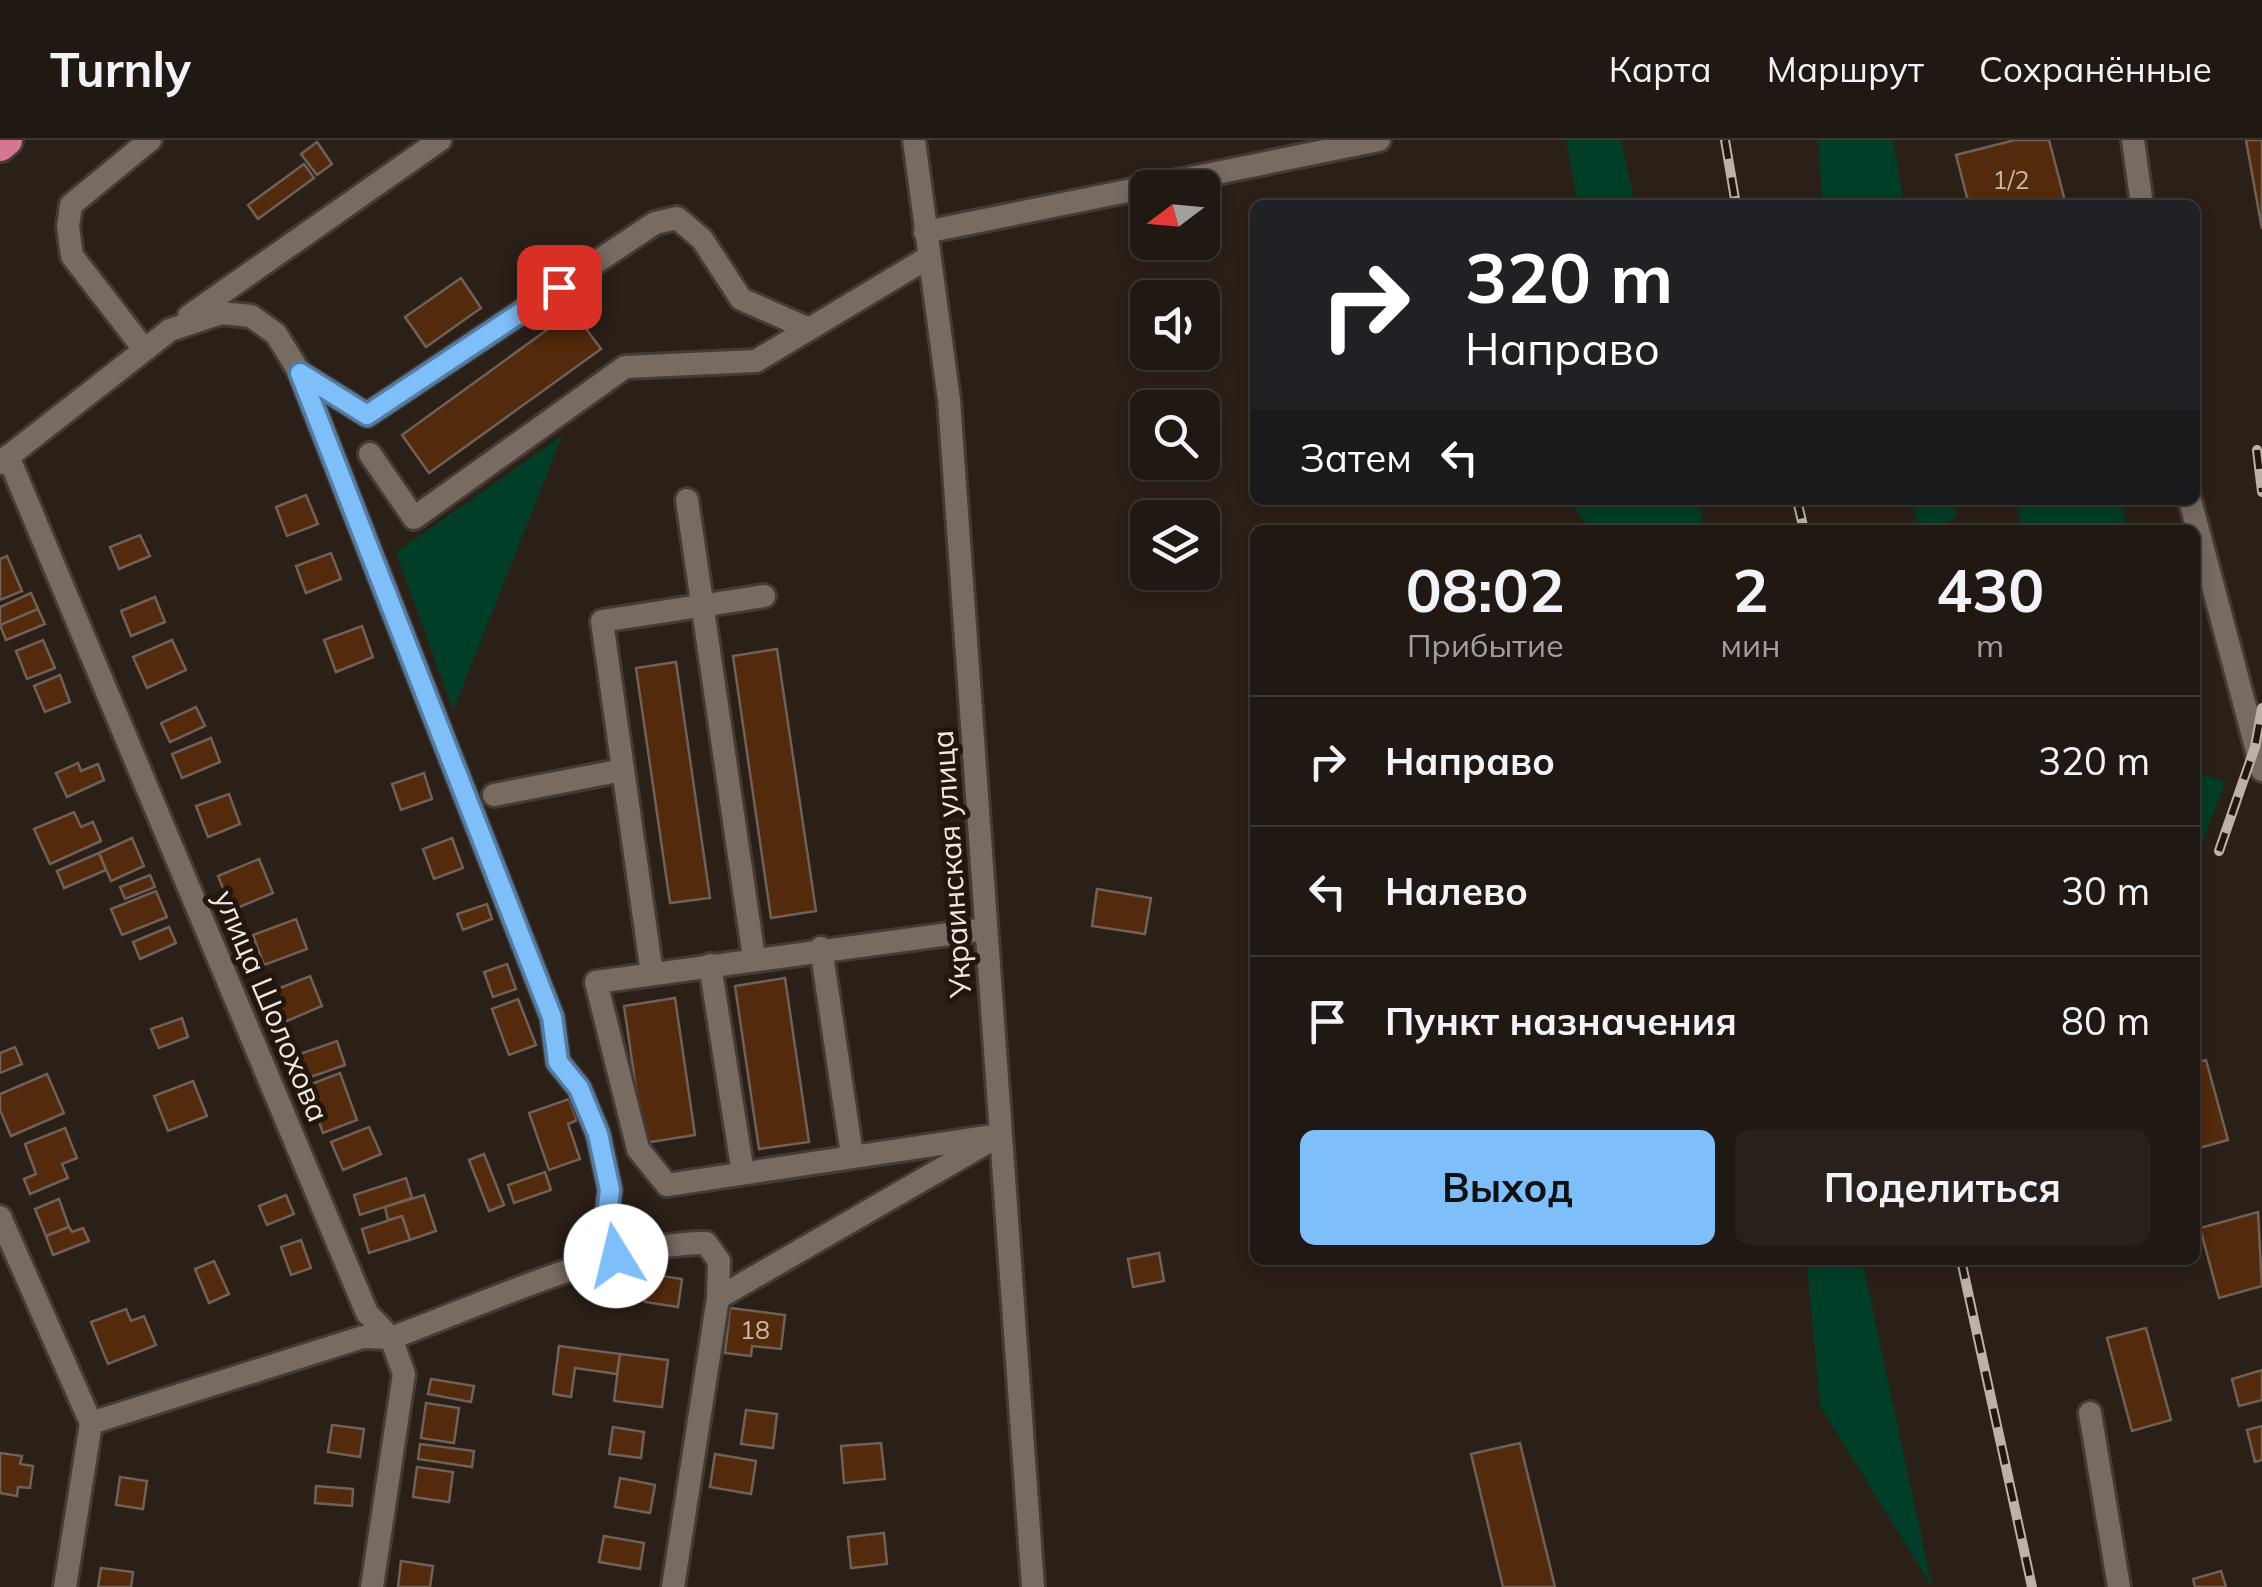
<!DOCTYPE html>
<html lang="ru">
<meta charset="utf-8">
<style>
:root{--surface:#201812;--page:#28211b;--text:#f1f3f6;--muted:#a2a09f;--line:#3d3732;--accent:#7ebef9}
body{margin:0;font-family:Mulish,sans-serif;background:var(--page);color:var(--text);height:100vh;display:flex;flex-direction:column;font-size:38px;white-space:nowrap}
*{box-sizing:border-box;margin:0}
p{font-size:32px;color:var(--muted)}
.icon{flex:none;width:55px;height:55px;fill:none;stroke:currentColor;stroke-width:2;stroke-linecap:round;stroke-linejoin:round}
.map{position:relative;flex:1;overflow:hidden}
.details{position:absolute;left:1250px;top:385px;width:950px;height:740px;display:flex;flex-direction:column;background:var(--surface);border-radius:15px;box-shadow:0 5px 15px #0003,0 0 0 2px var(--line)}
.details>*{flex:none}
.banner{position:absolute;left:1250px;top:60px;width:950px;height:305px;border-radius:15px;box-shadow:0 5px 15px #0003,0 0 0 2px var(--line);background:#202124;color:#fff;overflow:hidden}
.needle{width:65px;rotate:254deg}
.tools{position:absolute;left:1130px;top:30px;display:grid;gap:20px}
.tools a{display:grid;place-items:center;width:90px;height:90px;border-radius:15px;background:var(--surface);box-shadow:0 5px 15px #0003,0 0 0 2px var(--line);font-size:50px}
.pin{position:absolute;display:grid;place-items:center;width:85px;height:85px;color:#fff;margin:-42px;border-radius:20px;box-shadow:0 5px 15px #0006}
.me{position:absolute;width:110px;margin:-55px;rotate:351deg;stroke-linejoin:round;filter:drop-shadow(0 0 8px #0008)}
.turn{display:flex;align-items:center;gap:35px;height:210px;padding:0 50px;font-size:45px}
.turn .icon{width:130px;height:130px;stroke-width:2.5}
.turn b{display:block;font-size:70px;line-height:85px}
.then{display:flex;align-items:center;height:95px;padding:0 50px;background:#0003;gap:20px;font-size:38px}
.eta{display:flex;justify-content:space-evenly;align-items:center;height:170px;text-align:center}
.eta b{font-size:60px;font-weight:700;line-height:70px}
.action{display:flex;gap:20px;margin-top:auto;padding:20px 50px}
.action a{flex:1;height:115px;border-radius:15px;background:var(--accent);color:#111;font-size:40px;font-weight:700;line-height:115px;text-align:center}
.action a+a{background:var(--page);color:var(--text)}
ul{padding:0;list-style:none}
li{display:flex;align-items:center;gap:30px;height:130px;padding:0 50px;border-top:2px solid var(--line)}
li div{flex:1}
li b{display:block;font-size:38px}
li em{font-style:normal}
header{display:flex;align-items:center;gap:60px;box-sizing:border-box;height:140px;padding:0 50px;background:var(--surface);border-bottom:2px solid var(--line)}
header strong{font-size:48px}
nav{display:flex;gap:55px;margin-inline-start:auto;font-size:35px}
.map>svg:first-child{display:block}
</style>
<header>
<strong>Turnly</strong>
<nav><a>Карта</a><a>Маршрут</a><a>Сохранённые</a></nav>
</header>
<div class="map">
<svg width="2262" height="1447" viewBox="0 0 2262 1447">
<rect width="100%" height="100%" fill="#2b2018"/>
<g fill="#013e27">
<path d="M1566 0H1621L1635 65H1578Z"/>
<path d="M1818 0H1893L1904 65H1823Z"/>
<path d="M562 296 453 571 396 412Z"/>
<path d="M1568 360H1698L1705 390H1591Z"/>
<path d="M1911 360H1954L1957 376 1932 390H1920Z"/>
<path d="M2015 360H2121L2127 390H2023Z"/>
<path d="M2195 632 2225 642 2195 722Z"/>
<path d="M1802 1120H1862L1932 1447 1820 1266 1807 1125Z"/>
</g>
<g fill="#532a0b" stroke="#6f6158" stroke-width="2.5">
<path d="M2015 0H2049L2066 65H1969L1956 15Z"/>
<path d="M2246 0H2262V89Z"/>
<path d="M317 2 332 24 317 35 301 14Z"/>
<path d="M304 24 314 38 258 79 248 65Z"/>
<path d="M461 138 481 168 426 207 405 177Z"/>
<path d="M573 171 601 209 429 333 402 295Z"/>
<path d="M306 355 318 384 287 396 276 367Z"/>
<path d="M140 395 150 416 119 429 110 407Z"/>
<path d="M331 413 341 439 306 453 296 426Z"/>
<path d="M7 416 22 451 0 460V419Z"/>
<path d="M31 453 38 469 0 485V467Z"/>
<path d="M155 457 165 482 131 496 121 471Z"/>
<path d="M38 469 45 484 6 500 0 485Z"/>
<path d="M362 486 373 517 336 532 324 500Z"/>
<path d="M43 500 55 528 27 539 16 511Z"/>
<path d="M172 500 186 530 147 548 133 517Z"/>
<path d="M777 509 816 771 771 778 733 516Z"/>
<path d="M676 522 710 758 670 763 636 528Z"/>
<path d="M60 535 70 562 45 572 34 546Z"/>
<path d="M196 567 205 586 170 602 161 583Z"/>
<path d="M211 598 220 622 182 638 172 614Z"/>
<path d="M78 623 81 631 98 624 104 640 67 657 56 633Z"/>
<path d="M424 633 432 659 401 670 392 644Z"/>
<path d="M229 654 240 684 208 697 196 666Z"/>
<path d="M74 672 81 687 93 682 101 701 50 724 34 689Z"/>
<path d="M132 698 144 726 111 741 99 713Z"/>
<path d="M452 698 463 728 434 739 423 709Z"/>
<path d="M99 713 106 730 64 748 57 731Z"/>
<path d="M259 719 273 753 232 770 218 736Z"/>
<path d="M150 735 155 747 125 759 120 747Z"/>
<path d="M1097 749 1151 758 1145 794 1092 786Z"/>
<path d="M156 751 167 777 122 795 111 769Z"/>
<path d="M487 764 492 779 463 790 457 774Z"/>
<path d="M296 779 307 809 264 825 253 795Z"/>
<path d="M169 787 176 803 140 819 133 802Z"/>
<path d="M507 824 516 849 493 857 484 832Z"/>
<path d="M310 836 322 866 282 883 270 852Z"/>
<path d="M785 838 809 1002 759 1009 735 846Z"/>
<path d="M675 858 695 995 644 1003 624 866Z"/>
<path d="M518 859 536 905 509 915 492 869Z"/>
<path d="M182 878 188 897 159 908 151 889Z"/>
<path d="M337 901 345 925 305 939 297 915Z"/>
<path d="M15 907 22 924 0 933V913Z"/>
<path d="M2206 920 2228 1000 2195 1009V923Z"/>
<path d="M340 933 357 980 323 993 306 946Z"/>
<path d="M47 934 64 973 11 996 0 970V954Z"/>
<path d="M193 941 207 976 168 991 154 956Z"/>
<path d="M569 959 577 980 568 984 580 1019 549 1030 529 973Z"/>
<path d="M369 987 381 1014 343 1030 331 1002Z"/>
<path d="M65 988 77 1018 62 1024 68 1038 30 1054 24 1039 36 1034 25 1004Z"/>
<path d="M484 1014 504 1065 489 1071 469 1020Z"/>
<path d="M545 1032 551 1050 514 1063 508 1045Z"/>
<path d="M406 1038 412 1058 360 1075 354 1055Z"/>
<path d="M286 1055 294 1074 267 1085 259 1066Z"/>
<path d="M424 1055 436 1091 410 1100 402 1076 388 1080 385 1067Z"/>
<path d="M59 1059 69 1087 46 1096 35 1069Z"/>
<path d="M2258 1072 2262 1146 2219 1158 2200 1088Z"/>
<path d="M402 1076 410 1100 369 1113 362 1089Z"/>
<path d="M69 1087 72 1092 83 1088 89 1101 53 1115 46 1096Z"/>
<path d="M301 1100 311 1128 291 1135 281 1107Z"/>
<path d="M1159 1113 1164 1141 1133 1147 1128 1119Z"/>
<path d="M214 1121 229 1154 209 1163 195 1129Z"/>
<path d="M648 1134 682 1139 678 1167 645 1162Z"/>
<path d="M730 1168 785 1175 781 1209 752 1206 751 1216 725 1213Z"/>
<path d="M126 1169 131 1181 144 1176 156 1205 108 1224 91 1182Z"/>
<path d="M2146 1188 2171 1280 2132 1291 2107 1198Z"/>
<path d="M559 1206 620 1214 617 1234 575 1228 571 1257 553 1254Z"/>
<path d="M620 1214 668 1220 662 1267 614 1261Z"/>
<path d="M2262 1230V1260L2239 1266 2232 1239Z"/>
<path d="M431 1239 474 1246 471 1262 428 1254Z"/>
<path d="M426 1263 459 1268 454 1303 421 1298Z"/>
<path d="M746 1270 777 1274 773 1308 741 1304Z"/>
<path d="M332 1285 364 1289 360 1317 328 1312Z"/>
<path d="M2262 1286V1320L2255 1322 2247 1290Z"/>
<path d="M613 1287 644 1292 641 1318 609 1314Z"/>
<path d="M881 1303 885 1339 844 1343 841 1306Z"/>
<path d="M1520 1303 1555 1447H1503L1471 1314Z"/>
<path d="M420 1304 474 1311 472 1327 418 1319Z"/>
<path d="M0 1313 22 1316 20 1324 33 1326 30 1348 18 1347 17 1356 0 1353Z"/>
<path d="M715 1314 756 1321 751 1354 710 1347Z"/>
<path d="M417 1327 453 1332 449 1362 413 1357Z"/>
<path d="M120 1337 147 1341 143 1369 116 1365Z"/>
<path d="M620 1338 655 1345 650 1373 615 1367Z"/>
<path d="M316 1346 353 1349 352 1366 315 1363Z"/>
<path d="M884 1393 887 1424 851 1428 848 1397Z"/>
<path d="M604 1396 644 1403 640 1429 599 1422Z"/>
<path d="M401 1421 433 1426 430 1447H398Z"/>
<path d="M101 1428 133 1432 131 1447H98Z"/>
<path d="M2221 1431 2226 1447H2195L2193 1439Z"/>
</g>
<g fill="none" stroke-linecap="round" stroke-linejoin="round">
<defs>
<g id="minor">
<path d="M914 0 949 260 1033 1447"/>
<path d="M2133 0 2142 65"/>
<path d="M925 92 1379 0"/>
<path d="M189 176 440 0"/>
<path d="M144 209 72 116 68 86 71 65 150 0"/>
<path d="M300 233 552 877 558 922 579 948 598 994 610 1050 606 1081 616 1116"/>
<path d="M370 314 414 378 625 227 756 221 929 117"/>
<path d="M8 316 367 1173 391 1198 404 1234 372 1447"/>
<path d="M0 323 170 190 221 173 251 176 276 194 300 233 367 275 655 83 677 78 702 99 741 159 809 189"/>
<path d="M687 360 754 818"/>
<path d="M2190 360 2262 630"/>
<path d="M494 655 623 630"/>
<path d="M821 808 852 1015"/>
<path d="M710 825 743 1033"/>
<path d="M652 834 602 481 764 456"/>
<path d="M0 1077 91 1283 65 1447"/>
<path d="M718 1158 1000 995 667 1045 638 1009 596 842 986 789"/>
<path d="M2090 1273 2119 1447"/>
<path d="M91 1283 363 1197 391 1198C485 1164 608 1103 706 1103L719 1121 718 1158 673 1447"/>
</g>
<path id="highway" d="M0 5 6 0"/>
</defs>
<use href="#minor" stroke="#443b35" stroke-width="28"/>
<use href="#highway" stroke="#443b35" stroke-width="38"/>
<use href="#minor" stroke="#786b61" stroke-width="22"/>
<use href="#highway" stroke="#d57692" stroke-width="32"/>
<defs>
<g id="rail">
<path d="M1725 0 1736 65"/>
<path d="M2257 310 2262 352"/>
<path d="M1797 360 1804 390"/>
<path d="M2219 711 2255 607 2262 568"/>
<path d="M1961 1120 2032 1447"/>
</g>
</defs>
<use href="#rail" stroke="#bbb2ab" stroke-width="10"/>
<use href="#rail" stroke="#21170f" stroke-width="6" stroke-dasharray="19" stroke-linecap="butt"/>
</g>
<g fill="none" stroke-linecap="round" stroke-linejoin="round">
<defs>
<path id="route" d="M559 147 367 275 300 233 552 877 558 922 579 948 598 994 610 1050 606 1081 616 1116"/>
</defs>
<use href="#route" stroke="#527ca2" stroke-width="25"/>
<use href="#route" stroke="#7ebef9" stroke-width="18"/>
</g>
<g text-anchor="middle" stroke-width="10" stroke-linejoin="round" paint-order="stroke">
<g font-size="25" fill="#c9b8ac">
<text x="2011" y="49">1/2</text>
<text x="755" y="1199">18</text>
</g>
<g font-size="30" fill="#f0e8e2" stroke="#21170f">
<text transform="translate(952 724) rotate(-94)" y="10">Украинская улица</text>
<text transform="translate(271 866) rotate(67)" y="10">улица Шолохова</text>
</g>
</g>
</svg>
<div class="tools">
<a><svg class="needle" viewBox="-14 -14 28 28"><path d="M0-13l5 13h-10z" fill="#e53935"/><path d="M0 13l5-13h-10z" fill="#a2a09f"/></svg></a>
<a><svg class="icon" aria-label="sound" viewBox="0 0 24 24"><path d="M4 9h4l5-4v14l-5-4H4zM17 9q2 3 0 6"/></svg></a>
<a><svg class="icon" aria-label="search" viewBox="0 0 24 24"><circle cx="10" cy="10" r="6"/><path d="M15 15l6 6"/></svg></a>
<a><svg class="icon" aria-label="layers" viewBox="0 0 24 24"><path d="M12 4l9 5-9 5-9-5zM3 14l9 5 9-5"/></svg></a>
</div>
<div class="pin" style="left:559px;top:147px;background:#d93025"><svg class="icon" aria-label="arrive" viewBox="0 0 24 24"><path d="M6 21V4h12l-3 4 3 4H6"/></svg></div>
<svg class="me" style="left:616px;top:1116px" viewBox="-20 -20 40 40"><circle r="19" fill="#fff"/><path d="M0-13L10 11 0 6-10 11z" fill="#7ebef9"/></svg>
<div class="banner">
<div class="turn"><svg class="icon" aria-label="right" viewBox="0 0 24 24"><path d="M7 20v-9h11M14 6l5 5-5 5"/></svg><div><b>320 m</b>Направо</div></div>
<div class="then">Затем<svg class="icon" aria-label="left" viewBox="0 0 24 24"><path d="M17 20v-9H6M10 6l-5 5 5 5"/></svg></div>
</div>
<section class="details">
<div class="eta">
<div><b>08:02</b><p>Прибытие</p></div>
<div><b>2</b><p>мин</p></div>
<div><b>430</b><p>m</p></div>
</div>
<ul>
<li><svg class="icon" aria-label="right" viewBox="0 0 24 24"><path d="M7 20v-9h11M14 6l5 5-5 5"/></svg><div><b>Направо</b></div><em>320 m</em></li>
<li><svg class="icon" aria-label="left" viewBox="0 0 24 24"><path d="M17 20v-9H6M10 6l-5 5 5 5"/></svg><div><b>Налево</b></div><em>30 m</em></li>
<li><svg class="icon" aria-label="arrive" viewBox="0 0 24 24"><path d="M6 21V4h12l-3 4 3 4H6"/></svg><div><b>Пункт назначения</b></div><em>80 m</em></li>
</ul>
<div class="action"><a>Выход</a><a>Поделиться</a></div>
</section>
</div>
